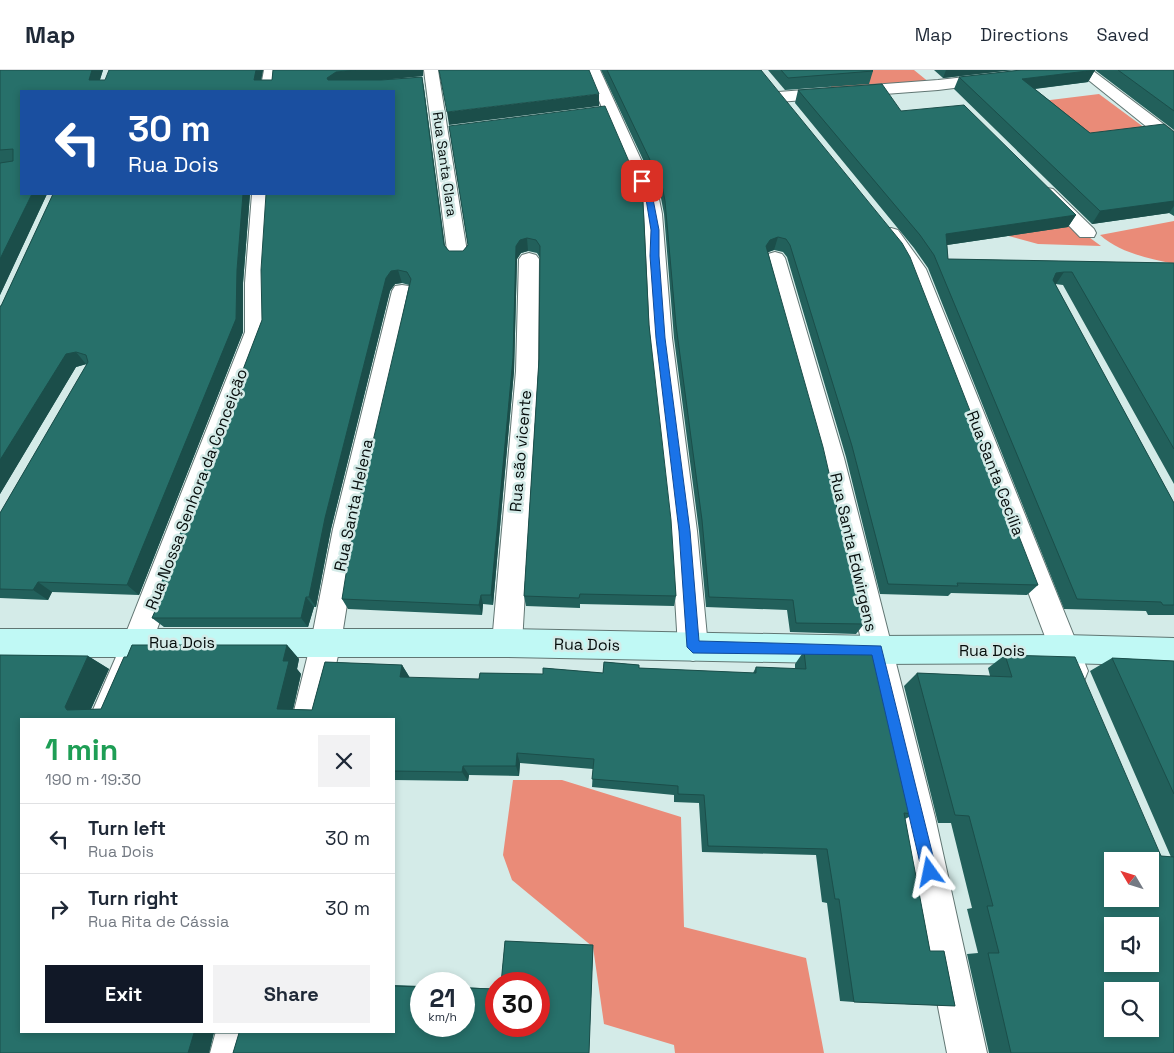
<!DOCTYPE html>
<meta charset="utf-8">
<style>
:root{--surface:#fff;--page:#f2f2f3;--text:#1f2937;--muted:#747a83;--line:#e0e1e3;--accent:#111827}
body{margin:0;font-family:"Space Grotesk",sans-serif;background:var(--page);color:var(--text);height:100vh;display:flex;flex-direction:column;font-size:19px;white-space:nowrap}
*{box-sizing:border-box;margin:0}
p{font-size:16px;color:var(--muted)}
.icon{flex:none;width:28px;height:28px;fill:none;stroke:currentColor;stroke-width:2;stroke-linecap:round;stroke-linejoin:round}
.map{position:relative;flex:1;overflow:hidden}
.details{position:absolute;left:20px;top:648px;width:375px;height:315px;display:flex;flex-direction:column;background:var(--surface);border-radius:0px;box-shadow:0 2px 8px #0003}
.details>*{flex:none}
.guide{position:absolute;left:20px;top:20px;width:375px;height:105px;border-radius:0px;box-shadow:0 2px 8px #0003;background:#1a4fa0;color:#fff;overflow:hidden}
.needle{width:32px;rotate:308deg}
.tools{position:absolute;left:1104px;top:782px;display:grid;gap:10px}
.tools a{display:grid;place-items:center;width:55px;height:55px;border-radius:0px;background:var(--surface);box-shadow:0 2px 8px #0003;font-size:25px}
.speed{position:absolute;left:410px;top:902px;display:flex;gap:10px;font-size:25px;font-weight:700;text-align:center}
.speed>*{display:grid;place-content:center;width:65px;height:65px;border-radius:50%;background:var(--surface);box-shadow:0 2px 8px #0003;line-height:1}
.speed small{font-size:12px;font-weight:400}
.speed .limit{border:8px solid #d22;background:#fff;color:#111}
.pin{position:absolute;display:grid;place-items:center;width:42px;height:42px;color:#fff;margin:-21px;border-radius:10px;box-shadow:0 2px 8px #0006}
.me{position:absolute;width:55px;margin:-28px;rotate:348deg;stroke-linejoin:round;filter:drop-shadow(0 0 4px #0008)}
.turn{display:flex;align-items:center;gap:18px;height:105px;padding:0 25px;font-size:22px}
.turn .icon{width:65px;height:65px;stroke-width:2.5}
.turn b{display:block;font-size:35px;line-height:42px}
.round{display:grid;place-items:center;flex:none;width:52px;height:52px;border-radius:0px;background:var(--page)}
.headline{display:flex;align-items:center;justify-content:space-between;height:85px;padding:0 25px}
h1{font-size:30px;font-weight:600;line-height:38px;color:#1e9e55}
.cta{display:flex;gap:10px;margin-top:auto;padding:10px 25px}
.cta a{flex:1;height:58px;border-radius:0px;background:var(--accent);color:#fff;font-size:20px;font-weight:600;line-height:58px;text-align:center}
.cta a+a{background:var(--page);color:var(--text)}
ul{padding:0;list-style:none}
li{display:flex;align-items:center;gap:15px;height:70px;padding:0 25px;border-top:1px solid var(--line)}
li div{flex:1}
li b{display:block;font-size:19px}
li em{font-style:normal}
header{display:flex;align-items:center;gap:30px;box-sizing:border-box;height:70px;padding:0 25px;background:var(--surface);border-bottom:1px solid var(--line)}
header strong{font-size:24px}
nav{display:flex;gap:28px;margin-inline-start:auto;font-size:18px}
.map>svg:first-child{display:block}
</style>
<header>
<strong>Map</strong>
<nav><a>Map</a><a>Directions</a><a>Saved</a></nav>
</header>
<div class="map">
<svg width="1174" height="983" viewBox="0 0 1174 983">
<rect width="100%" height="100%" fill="#d4ebe8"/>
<g fill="#ea8b78">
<path d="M832 0H914L930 13 788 24 831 17Z"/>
<path d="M1099 24 1153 64 1078 73 1034 32Z"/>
<path d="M1059 145 1101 176 1038 174 986 160Z"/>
<path d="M1174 151V194C1148 188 1120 183 1100 165Z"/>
<path d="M513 710H562L681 747 684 857 806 888 824 983H675L674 975 604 954 593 877 512 810 503 785Z"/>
</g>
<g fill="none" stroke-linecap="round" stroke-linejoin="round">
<defs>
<g id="street">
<path d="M264 0H278L275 21H260Z"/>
<path d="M424 0H438L468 188 465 192H451L448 188Z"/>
<path d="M586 0H600L659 129 662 144 672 268 697 461 708 577 704 587 693 591 682 587 678 577 671 461 650 268 644 144 641 129Z"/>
<path d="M1029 0H1074L1067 4 938 20 778 32 770 27 778 22 938 10Z"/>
<path d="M1076 0H1092L1174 62V75L1168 74Z"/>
<path d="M1047 118 1053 119 1094 159 1096 163 1094 167H1080L1041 127 1038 123 1041 119Z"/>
<path d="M252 124H270L265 213 267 262 152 573 121 649H89L122 573 245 262V213Z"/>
<path d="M891 158 898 160 926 199 1088 601 1084 611 1073 615 1062 611 1058 601 906 199 882 164 884 160Z"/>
<path d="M775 182 782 184 785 188 844 388 935 747 987 983H947L901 747 820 388 765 188 768 184Z"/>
<path d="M529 183 536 185 539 189 538 301 522 573 517 583 507 587 497 583 492 573 516 301 519 189 522 185Z"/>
<path d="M402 215 409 216 412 221 359 459 341 572 324 649H292L311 572 333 459 392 221 395 216Z"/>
<path d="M216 961H256L250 983H210Z"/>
</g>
<path id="secondary" d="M0 559H507L876 566 1065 565 1174 568V596L1065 593 876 594 507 587H0Z"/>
</defs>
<use href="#street" stroke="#617673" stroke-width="2"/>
<use href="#secondary" stroke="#617673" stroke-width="2"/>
<use href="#street" fill="#fff" fill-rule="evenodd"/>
<use href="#secondary" fill="#c0f9f5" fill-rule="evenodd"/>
</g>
<g fill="#22605b">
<path d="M0 0H103L100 10H105L263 0 261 10H272L273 0H423V6L379 10 422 7 424 19 445 176 449 181H463L468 175 449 56 649 255 676 526 674 536 580 534V538L526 536 524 526 539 289 540 188 537 183 528 181 521 183 517 189 514 301 493 535 483 534 482 545 348 539 342 529 409 215 402 213 395 214 390 221 331 459 316 537H314L308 557H164L152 548 158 535 154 532 262 250 394 124 21 21V124H47L0 225Z"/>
<path d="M601 0H761L1038 515 1027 525 951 523 948 526 880 524 846 387 787 187 783 182 774 180 768 182 864 554 856 564 790 562 787 540 706 537 699 461 674 268 664 144 661 128Z"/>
<path d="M768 0H872L873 1 869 14 785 20Z"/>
<path d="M934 0H1013L943 8Z"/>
<path d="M1095 0 1088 12 1035 19 1090 63 1174 62V146L1169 143 1092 154 954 19 959 7Z"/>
<path d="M1095 0H1174V60Z"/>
<path d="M798 20 901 41 1076 145 1068 157 947 175 948 189 1174 193V414L1063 215 1055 214 1174 433V545H1148L1146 541 1064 539 928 198 914 178 795 33Z"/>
<path d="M53 124H251H250L243 213V262L139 525 52 522 48 530 0 528V443L87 294 76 297 0 424V236H1Z"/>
<path d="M132 575H287L299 589 297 599 301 604 293 639 312 640 325 592 402 595 410 608 479 609 480 603 543 604V598L603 603 604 592 639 595V598L753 603 756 597 795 599V594L804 581 875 582 915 744 905 749 930 881H944L955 936 854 932 840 931 827 833 822 832 816 785 702 782 699 733 674 732V725L592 717 593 699 520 693 519 706 469 705 468 711 394 710V649H21V961H394V915L421 916V956H464V917L496 919V956H539V914H501L505 871 593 875 589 983H233L239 963H214L209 983H0V585L88 586 109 599 91 639H101L124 587H127Z"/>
<path d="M1005 585 1161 786 1171 787 1090 601 1112 588 1174 591V983H988H989L967 884 978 883 967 839 972 838 951 753H938L904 616 917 603 990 606 988 598Z"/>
</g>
<g fill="#1b4e4a">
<path d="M92 0H103L96 21 89 10Z"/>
<path d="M256 0H263L259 21 254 10Z"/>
<path d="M356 0H423V6L340 14 330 21 327 8 336 2Z"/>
<path d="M946 0H1013L943 8Z"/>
<path d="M1095 0 1088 12 1016 21 1022 9Z"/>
<path d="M422 7 424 19 446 188 444 175Z"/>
<path d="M599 24V36L449 55 447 42Z"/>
<path d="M32 124H47L0 225V189Z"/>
<path d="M243 124H250L243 213V262L139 525 127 515 237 200Z"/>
<path d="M1174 131V136L1169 143 1092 154 1100 141Z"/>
<path d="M1076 145 1068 157 940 176 946 164Z"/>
<path d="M778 167 774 180 766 183V176L770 170Z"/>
<path d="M527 168 528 181 521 183 517 189 514 301 493 535 491 525 516 176 520 170Z"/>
<path d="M398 200 402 213 395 214 390 221 331 459 316 537 309 527 325 448 386 208 391 201Z"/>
<path d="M1064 202 1056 214 1047 216 1056 203Z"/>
<path d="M76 282 86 294 76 297 0 424V390L66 284Z"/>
<path d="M38 512 52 522 48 530 33 520Z"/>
<path d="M481 525 483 534 482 545 479 535Z"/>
<path d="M306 527 314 537 308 557 301 548Z"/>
<path d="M287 575 299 589 297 599 301 604 291 649 277 639 283 591Z"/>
<path d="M88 586 109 599 87 648 67 640 65 637Z"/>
<path d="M402 595 410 608 400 607Z"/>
<path d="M517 683 520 693 519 706 516 696Z"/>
<path d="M463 696 469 705 468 711 462 702Z"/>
<path d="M214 961 209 983H188L194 963Z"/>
</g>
<g fill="#27706a" stroke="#1b4e4a" fill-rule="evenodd">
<path d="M0 0H92L89 10H105L109 0H256L254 10H272L273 0H356L336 2 327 8 328 10H381L422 7 444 175 449 181H463L468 175 449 56 605 36 640 117 643 131 649 255 671 450 676 526 580 524 579 528 524 526 539 289 540 176 536 170 527 168 520 170 516 176 513 288 491 525H481L479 535 342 529 355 448 411 209 407 202 398 200 391 201 386 208 325 448 309 527H306L301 548H152L159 532H154L262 250 261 200 266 124H394V21H21V124H32L0 189V93L13 91V79L0 80Z"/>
<path d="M439 0H589L599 24 447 42Z"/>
<path d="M607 0H761L902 173 910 187 1038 515 957 513 958 516 888 514 852 376 790 175 786 169 778 167 770 170 766 176 823 377 864 554 796 553 793 530 709 527 702 450 676 255 665 131 662 115Z"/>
<path d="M781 0H872L873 1 788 8Z"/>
<path d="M1021 0H1095L1022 9 1090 63 1164 54 1174 62V131L1100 141 959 7Z"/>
<path d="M1118 0H1174V41Z"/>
<path d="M882 14 901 41 964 35 1076 145 946 164 948 189 1174 193V379L1072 202H1064L1056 203 1053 210 1174 433V535H1163L1161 532 1077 529 934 185 920 165 798 20Z"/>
<path d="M53 124H243L237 200 236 249 127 515 38 512 33 520 0 519V443L88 292 86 285 76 282 66 284 0 390V236H1Z"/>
<path d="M132 575H287L283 591H289L277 639 312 640 325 592 402 595 400 607 479 609 480 603 543 604V598L603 603 604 592 639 595V598L756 603V597L806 599 804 581 875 582 915 744 904 743 930 881H944L955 936 854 932 839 829H835L827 779 708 776 704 725 678 724V716L592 709 594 689 517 683 516 696H463L462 702 394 701V649H21V961H394V916L421 917V956H464V918L496 919V956H539V914H501L505 871 593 875 589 983H233L239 963H194L188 983H0V585L88 586 65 637 67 640 101 639 124 587H127Z"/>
<path d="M1005 585 1075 587 1161 786 1174 787V983H1011L988 883H999L987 836H993L969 746 955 745 917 603 1012 607ZM1112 791H1150V829H1112ZM1112 856H1150V894H1112ZM1112 921H1150V959H1112Z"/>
<path d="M1112 588 1174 591V724Z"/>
</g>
<path fill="#1a73e8" stroke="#114b97" d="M640 110H645L653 129 659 160V186L665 268 690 461 699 571 881 576 937 802 935 807 930 809 924 807 922 802 872 585 693 583 687 577 679 461 656 268 650 186 651 160 646 129Z"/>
<g text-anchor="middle" stroke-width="5" stroke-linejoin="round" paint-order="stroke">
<g font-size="14" fill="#060d0c" stroke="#d4ebe8">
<text transform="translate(445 94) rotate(82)" y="5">Rua Santa Clara</text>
</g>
<g font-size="16" fill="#060d0c" stroke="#d4ebe8">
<text transform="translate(520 381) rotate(-85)" y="6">Rua são vicente</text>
<text transform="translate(996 403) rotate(69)" y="6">Rua Santa Cecília</text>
<text transform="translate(196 419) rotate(-69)" y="6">Rua Nossa Senhora da Conceição</text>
<text transform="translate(353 435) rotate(-78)" y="6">Rua Santa Helena</text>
<text transform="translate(854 482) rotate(77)" y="6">Rua Santa Edwirgens</text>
<text x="182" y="578">Rua Dois</text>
<text transform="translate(587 574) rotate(1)" y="6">Rua Dois</text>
<text x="992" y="586">Rua Dois</text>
</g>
</g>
</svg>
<div class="tools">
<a><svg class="needle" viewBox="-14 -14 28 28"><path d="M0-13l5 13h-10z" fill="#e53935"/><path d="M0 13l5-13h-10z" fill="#747a83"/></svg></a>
<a><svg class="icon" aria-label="sound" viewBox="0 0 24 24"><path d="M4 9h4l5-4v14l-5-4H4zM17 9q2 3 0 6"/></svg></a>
<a><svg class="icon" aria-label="search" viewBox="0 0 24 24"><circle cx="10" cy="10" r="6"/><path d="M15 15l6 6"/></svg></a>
</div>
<div class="speed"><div>21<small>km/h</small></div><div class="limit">30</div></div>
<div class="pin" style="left:642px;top:111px;background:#d93025"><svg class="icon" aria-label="arrive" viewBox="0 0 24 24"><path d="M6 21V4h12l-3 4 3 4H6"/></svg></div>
<svg class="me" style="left:930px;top:802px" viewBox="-20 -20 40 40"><path d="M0-17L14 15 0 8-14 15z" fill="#1a73e8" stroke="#fff" stroke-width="4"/></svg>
<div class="guide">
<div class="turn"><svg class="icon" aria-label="left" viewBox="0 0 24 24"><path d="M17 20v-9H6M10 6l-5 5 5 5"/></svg><div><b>30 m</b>Rua Dois</div></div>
</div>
<section class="details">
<div class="headline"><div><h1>1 min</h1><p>190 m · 19:30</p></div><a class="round"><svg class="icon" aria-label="close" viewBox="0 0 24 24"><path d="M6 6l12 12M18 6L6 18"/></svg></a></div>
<ul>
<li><svg class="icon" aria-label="left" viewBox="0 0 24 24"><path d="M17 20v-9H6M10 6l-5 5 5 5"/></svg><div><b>Turn left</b><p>Rua Dois</p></div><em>30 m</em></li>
<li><svg class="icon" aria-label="right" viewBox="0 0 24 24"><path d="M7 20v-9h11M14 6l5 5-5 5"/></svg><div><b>Turn right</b><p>Rua Rita de Cássia</p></div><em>30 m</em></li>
</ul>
<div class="cta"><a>Exit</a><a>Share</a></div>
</section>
</div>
